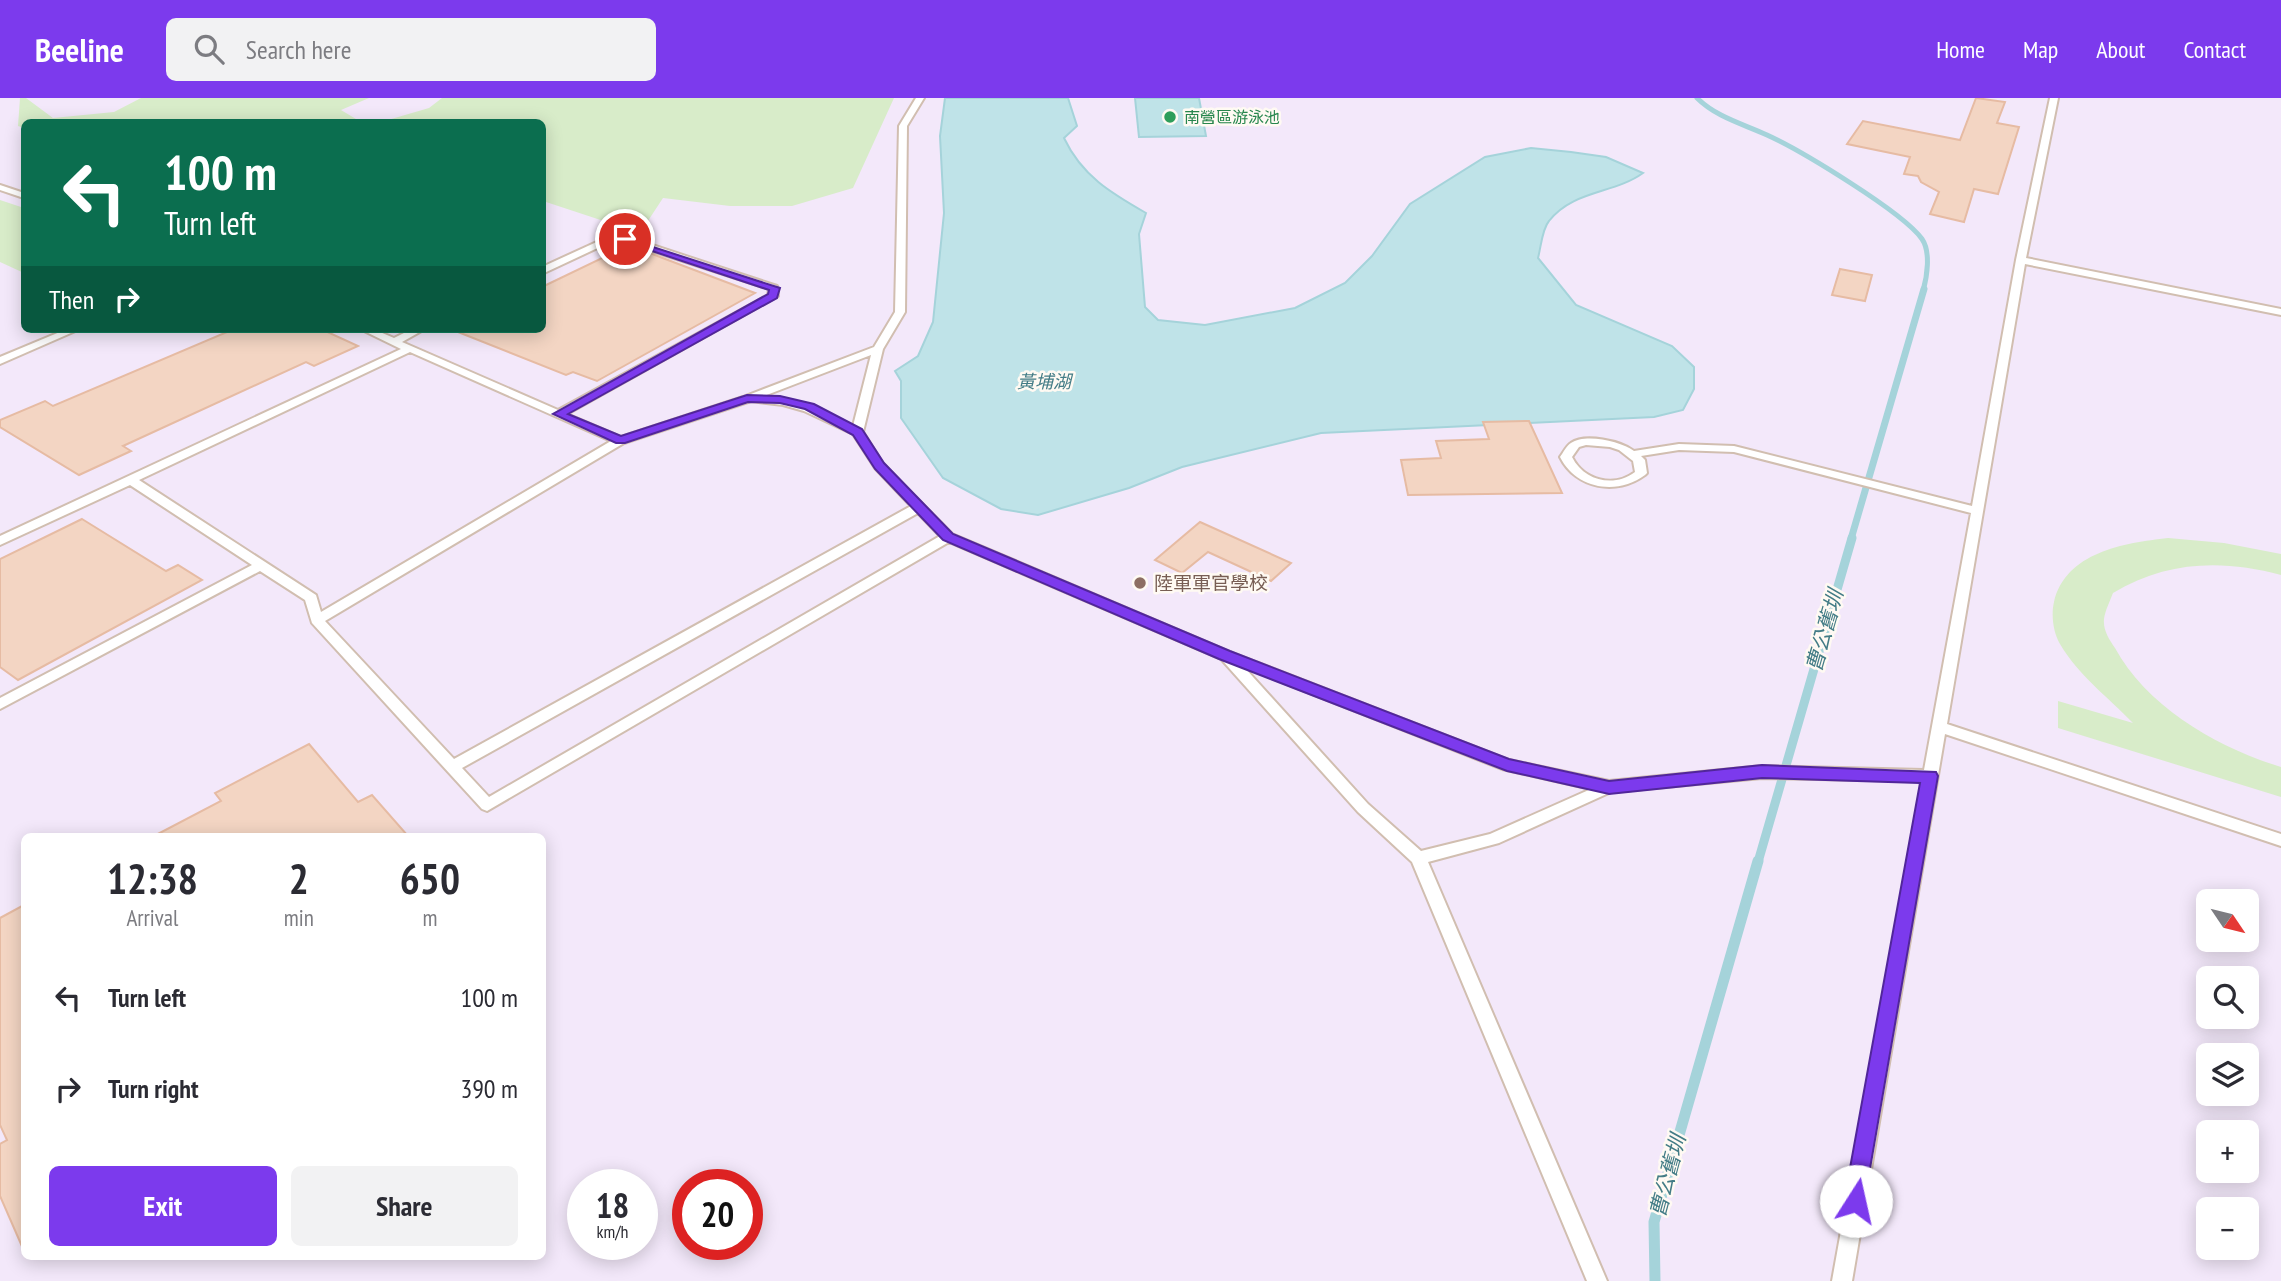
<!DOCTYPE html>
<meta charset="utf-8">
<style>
:root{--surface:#fff;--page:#f2f2f3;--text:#2b2b33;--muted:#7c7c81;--accent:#7c3aed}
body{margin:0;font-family:"PT Sans Narrow","Noto Sans TC",sans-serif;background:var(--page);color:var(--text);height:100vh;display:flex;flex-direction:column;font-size:26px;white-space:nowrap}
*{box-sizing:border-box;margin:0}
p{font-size:23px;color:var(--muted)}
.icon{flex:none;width:38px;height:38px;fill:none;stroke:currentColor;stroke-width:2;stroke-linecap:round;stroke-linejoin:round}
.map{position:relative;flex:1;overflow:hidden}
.side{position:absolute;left:21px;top:735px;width:525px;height:427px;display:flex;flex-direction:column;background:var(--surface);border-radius:10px;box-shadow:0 4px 18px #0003}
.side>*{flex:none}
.banner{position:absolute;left:21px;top:21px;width:525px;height:214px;border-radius:10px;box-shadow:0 4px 18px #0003;background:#0b6e4f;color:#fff;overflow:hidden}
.needle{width:46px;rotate:125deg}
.tools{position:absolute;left:2196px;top:791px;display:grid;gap:14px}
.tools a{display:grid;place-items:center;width:63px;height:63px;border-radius:10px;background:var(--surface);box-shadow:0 4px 18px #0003;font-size:35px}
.speed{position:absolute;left:567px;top:1071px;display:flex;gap:14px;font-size:35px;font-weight:700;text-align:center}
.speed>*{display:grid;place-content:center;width:91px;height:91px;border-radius:50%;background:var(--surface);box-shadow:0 4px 18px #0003;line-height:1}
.speed small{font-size:18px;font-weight:400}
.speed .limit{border:10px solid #d22;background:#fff;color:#111}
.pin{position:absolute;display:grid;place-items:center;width:60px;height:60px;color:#fff;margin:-30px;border:4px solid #fff;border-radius:50%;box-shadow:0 2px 7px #0007}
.me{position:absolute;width:77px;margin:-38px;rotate:10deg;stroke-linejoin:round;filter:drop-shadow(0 0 5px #0008)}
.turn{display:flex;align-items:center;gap:24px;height:147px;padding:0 28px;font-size:32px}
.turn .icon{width:91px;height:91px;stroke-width:2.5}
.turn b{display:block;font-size:49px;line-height:60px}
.then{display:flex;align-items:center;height:66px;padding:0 28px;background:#0003;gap:14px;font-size:26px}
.eta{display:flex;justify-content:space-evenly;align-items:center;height:119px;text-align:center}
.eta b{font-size:42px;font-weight:600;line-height:49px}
.primary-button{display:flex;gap:14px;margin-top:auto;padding:14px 28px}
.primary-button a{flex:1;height:80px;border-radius:10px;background:var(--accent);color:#fff;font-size:28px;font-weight:600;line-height:80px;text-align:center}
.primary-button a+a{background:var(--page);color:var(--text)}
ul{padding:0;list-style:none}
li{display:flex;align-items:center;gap:21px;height:91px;padding:0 28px}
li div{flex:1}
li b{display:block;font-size:26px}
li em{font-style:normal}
header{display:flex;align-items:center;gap:42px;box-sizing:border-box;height:98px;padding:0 35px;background:var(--accent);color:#fff}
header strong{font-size:33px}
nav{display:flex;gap:38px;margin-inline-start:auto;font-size:24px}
.search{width:490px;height:63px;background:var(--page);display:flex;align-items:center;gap:18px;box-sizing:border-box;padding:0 24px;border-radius:10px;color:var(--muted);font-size:26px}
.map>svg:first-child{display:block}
</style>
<header>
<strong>Beeline</strong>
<div class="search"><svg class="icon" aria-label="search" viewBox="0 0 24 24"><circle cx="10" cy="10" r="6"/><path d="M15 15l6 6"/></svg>Search here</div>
<nav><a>Home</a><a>Map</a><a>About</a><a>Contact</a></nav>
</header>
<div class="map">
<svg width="2281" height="1183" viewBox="0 0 2281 1183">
<rect width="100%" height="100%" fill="#fdf6ec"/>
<path fill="#f3e8fa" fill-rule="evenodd" d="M0 0H2281V1183H0ZM24 24H542V231H24ZM24 738H542V1158H24ZM2208 803H2247V842H2208ZM2208 880H2247V919H2208ZM2208 957H2247V996H2208ZM2208 1034H2247V1073H2208ZM583 1087H642V1146H583ZM688 1087H747V1146H688ZM2208 1111H2247V1150H2208Z"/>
<g fill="#d8ecc9">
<path d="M20 0H26L53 20 114 14 141 0H369L341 12 361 24C335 25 298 19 276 24H24V30L18 28Z"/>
<path d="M442 0H894L853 90 792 108H730L663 100 640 135 543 103 542 24H381L429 10Z"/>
<path d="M0 102 24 110V175L0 164Z"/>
<path d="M2168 440 2224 445 2281 456V477C2222 461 2166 463 2113 495 2110 503 2105 513 2104 521 2103 532 2109 541 2115 550 2147 609 2218 650 2281 669V699L2058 630V603L2133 625C2108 599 2079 578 2060 546 2053 534 2051 517 2054 504 2066 454 2124 445 2168 440Z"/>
</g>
<g fill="#bfe3e8" stroke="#a5d3da" stroke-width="2">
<path d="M945 0H1068L1077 28 1064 40C1082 78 1111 95 1146 115L1139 136 1145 209 1158 222 1205 227 1295 210 1345 185 1372 158 1410 106 1485 59 1531 50 1571 54 1606 59 1643 75C1614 96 1573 92 1549 123 1542 131 1541 149 1538 160L1576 207 1672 248 1694 269V291L1683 312 1654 319 1321 335 1182 369 1129 390 1038 417 1001 411 943 380 901 320V283L895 273 918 258 933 224 944 115 940 38Z"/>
<path d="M1135 0H1199L1206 38 1139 39Z"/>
</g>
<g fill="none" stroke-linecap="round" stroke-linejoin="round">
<path stroke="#a5d3da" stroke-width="5" d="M1697 0C1716 19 1743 26 1767 37 1800 52 1903 114 1922 141 1931 154 1927 179 1923 193"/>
<path stroke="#a5d3da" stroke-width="7" d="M1851 441 1924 191"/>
<path stroke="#a5d3da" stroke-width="9" d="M1758 764 1852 440"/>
<path stroke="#a5d3da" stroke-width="11" d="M1655 1183 1654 1124 1758 763"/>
</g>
<g fill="#f3d5c3" stroke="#e6bba3" stroke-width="2">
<path d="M1976 0 2005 4 1997 25 2019 29 1998 96 1974 91 1964 124 1930 116 1939 94 1921 84 1918 78 1904 76 1910 59 1847 46 1863 23 1960 42Z"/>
<path d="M623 150 645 158 650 155 660 159 755 195 597 283 573 274 566 277 453 232 542 231V189Z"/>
<path d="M1840 171 1872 177 1865 203 1832 197Z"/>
<path d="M234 231H321L358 248 314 268 306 264 123 348 131 353 79 377 0 329V322L45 303 53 308Z"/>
<path d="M1529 323 1562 395 1408 397 1401 362 1441 360 1436 343 1489 341 1483 324Z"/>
<path d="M82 421 166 473 178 467 202 482 18 582 0 569V461Z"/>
<path d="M1200 424 1291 465 1271 483 1208 454 1182 475 1155 462Z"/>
<path d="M309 646 358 704 372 697 408 738H154L221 703 215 695Z"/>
<path d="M24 807V1153L0 1098V1046L7 1042 0 1027V820Z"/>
</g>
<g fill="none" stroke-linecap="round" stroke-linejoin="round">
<defs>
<g id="service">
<path d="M916 0H924L907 28 905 214 883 251 863 334 883 366 952 436 1230 554 1509 662 1609 683 1762 668 1924 672 1971 415 1734 354 1679 352 1641 358 1645 362 1647 375 1645 377C1617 398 1576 391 1560 359 1563 355 1567 347 1571 345 1585 335 1621 343 1634 353L1679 346 1734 348 1972 408 2016 162 2050 0H2058L2026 160 2281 211V217L2025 166 1947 626 2281 736V748L1945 636 1852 1183H1832L1922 683 1762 680 1611 694 1499 745 1428 764 1607 1183H1587L1412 764 1358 714 1221 561 949 444 487 713 482 711 312 525 305 502 260 473 0 611V600L252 467 130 387 0 447V438L401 251 360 231H373L394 240 412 231H425L402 244 558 312 768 197 769 191 624 144 606 146 542 176V169L601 142 625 138 777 188 778 198 567 316 621 339 743 299 874 249 895 214 899 28ZM410 254 611 343 321 514 316 497 139 382ZM871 257 853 328 812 308 764 298ZM751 303 783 307 804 313 853 336 875 370 911 408 454 661 325 523 624 345ZM1586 347 1610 349 1619 352 1633 363 1635 374C1614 390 1584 383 1572 359L1579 349ZM918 415 940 438 489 699 462 670ZM1244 569 1502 671 1591 691 1490 736 1421 753 1368 706Z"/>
<path d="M0 87 24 95V100L0 92Z"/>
<path d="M67 231H80L0 266V259Z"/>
</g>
</defs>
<use href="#service" stroke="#d1beb0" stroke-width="4"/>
<use href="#service" fill="#fff" fill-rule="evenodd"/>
</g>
<path fill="#7c3aed" stroke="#51269a" stroke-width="2" d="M622 139 780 190 777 200 568 316 621 338 747 297 780 298 814 306 862 331 884 365 953 436 1230 553 1509 661 1609 683 1762 667 1936 674 1938 678 1863 1111 1856 1114 1848 1111 1844 1103 1920 685 1762 680 1609 696 1507 673 1219 561 943 442 875 371 853 337 805 311 780 305 748 304 625 345H616L553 316 768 196 769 192 622 143Z"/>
<circle fill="#2e9e5b" stroke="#fffaf3" stroke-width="2.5" cx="1170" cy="19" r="7"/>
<circle fill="#8d6e63" stroke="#fffaf3" stroke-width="2.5" cx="1140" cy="485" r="7"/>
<g text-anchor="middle" stroke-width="5" stroke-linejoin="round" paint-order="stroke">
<g font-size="16" fill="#27864d" stroke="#fffaf3" text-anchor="start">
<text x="1184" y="25">南營區游泳池</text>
</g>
<g font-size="18" font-style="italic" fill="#437c86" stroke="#fffaf3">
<text x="1044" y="290">黃埔湖</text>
</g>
<g font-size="19" fill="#785e54" stroke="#fffaf3" text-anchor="start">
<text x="1154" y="492">陸軍軍官學校</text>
</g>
<g font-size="21" font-style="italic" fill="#437c86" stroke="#fffaf3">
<text transform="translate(1825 533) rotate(-74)" y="7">曹公舊圳</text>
<text transform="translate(1668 1078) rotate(-75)" y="7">曹公舊圳</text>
</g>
</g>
</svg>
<div class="tools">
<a><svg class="needle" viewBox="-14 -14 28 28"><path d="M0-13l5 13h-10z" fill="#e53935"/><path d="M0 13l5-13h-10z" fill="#7c7c81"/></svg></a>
<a><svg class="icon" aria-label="search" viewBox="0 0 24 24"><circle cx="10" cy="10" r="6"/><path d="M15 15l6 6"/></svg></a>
<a><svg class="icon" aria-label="layers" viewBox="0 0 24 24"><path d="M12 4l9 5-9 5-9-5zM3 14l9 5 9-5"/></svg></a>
<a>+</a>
<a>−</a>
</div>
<div class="speed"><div>18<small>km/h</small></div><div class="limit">20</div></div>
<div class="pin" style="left:625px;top:141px;background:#d93025"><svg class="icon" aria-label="arrive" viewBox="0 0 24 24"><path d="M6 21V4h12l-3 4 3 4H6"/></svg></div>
<svg class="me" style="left:1856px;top:1103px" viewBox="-20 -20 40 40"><circle r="19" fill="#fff"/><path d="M0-13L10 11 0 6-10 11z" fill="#7c3aed"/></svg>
<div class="banner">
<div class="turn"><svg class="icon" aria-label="left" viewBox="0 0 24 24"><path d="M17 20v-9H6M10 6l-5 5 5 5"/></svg><div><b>100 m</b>Turn left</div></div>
<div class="then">Then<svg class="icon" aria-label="right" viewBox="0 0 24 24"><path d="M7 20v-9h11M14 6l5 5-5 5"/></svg></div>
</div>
<section class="side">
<div class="eta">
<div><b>12:38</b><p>Arrival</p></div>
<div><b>2</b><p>min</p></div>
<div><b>650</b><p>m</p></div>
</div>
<ul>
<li><svg class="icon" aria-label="left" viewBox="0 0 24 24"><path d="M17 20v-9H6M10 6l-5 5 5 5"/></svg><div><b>Turn left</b></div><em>100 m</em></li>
<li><svg class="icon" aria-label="right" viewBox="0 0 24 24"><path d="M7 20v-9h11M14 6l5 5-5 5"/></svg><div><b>Turn right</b></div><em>390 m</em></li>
</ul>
<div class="primary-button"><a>Exit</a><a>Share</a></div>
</section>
</div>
